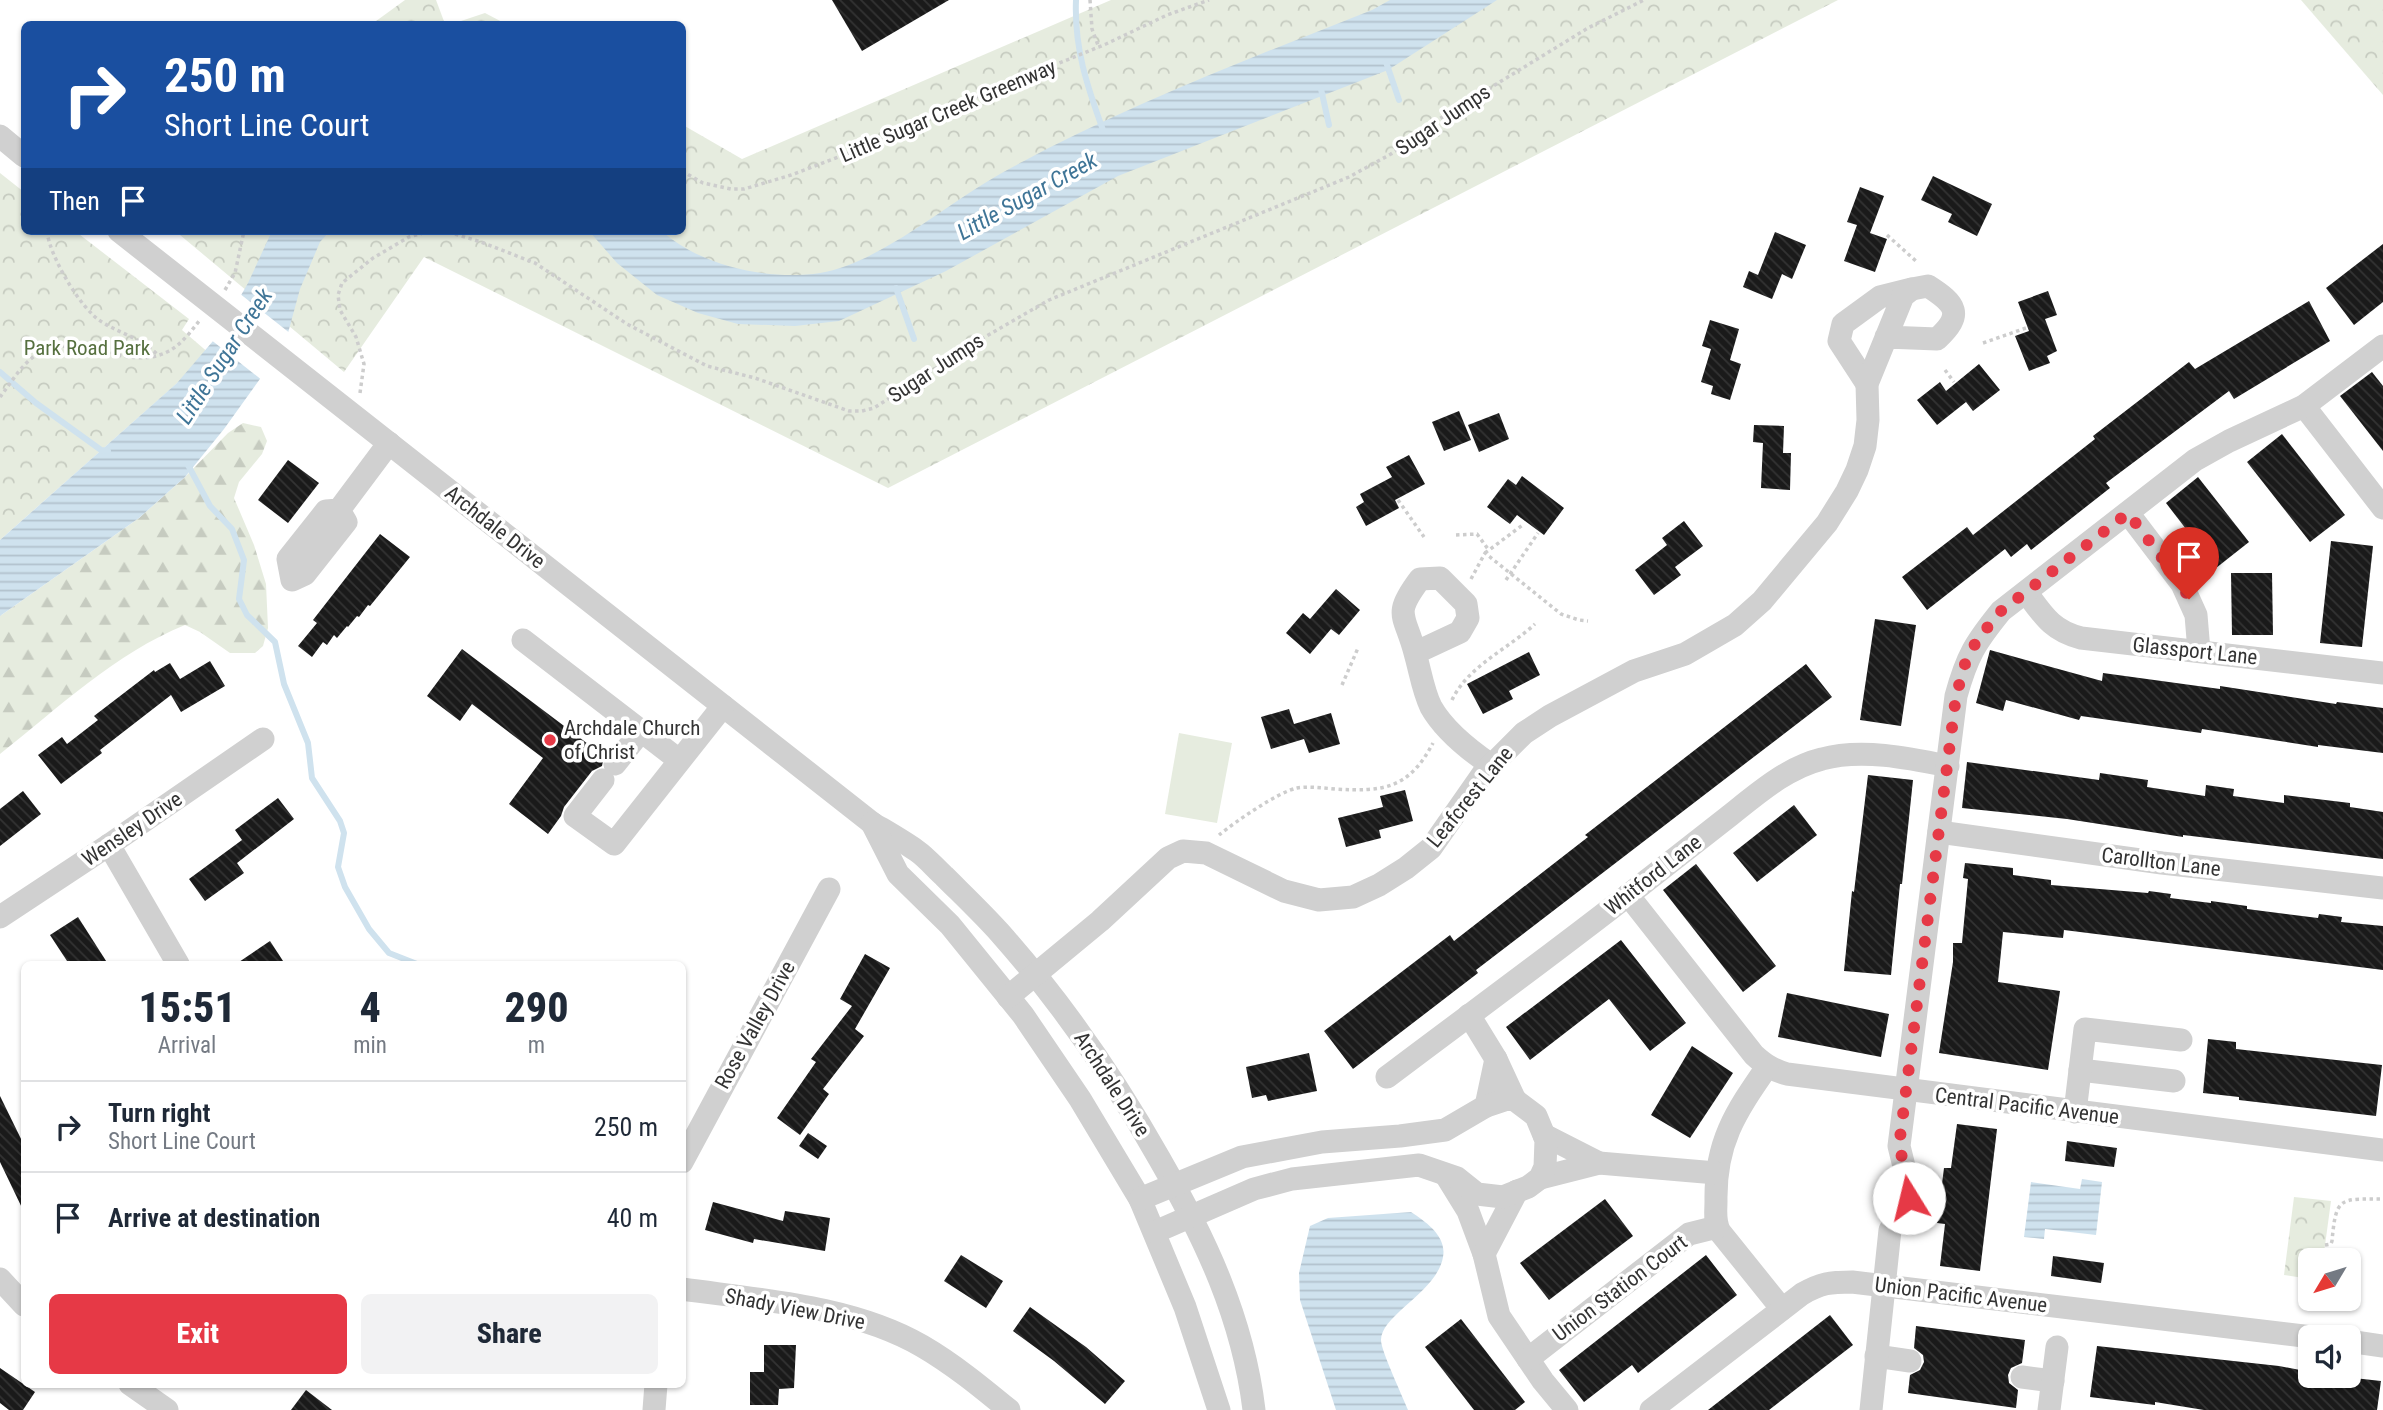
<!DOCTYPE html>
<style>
:root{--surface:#fff;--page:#f2f2f3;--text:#1f2937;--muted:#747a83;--line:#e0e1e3;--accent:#e63946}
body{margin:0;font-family:"Roboto Condensed",sans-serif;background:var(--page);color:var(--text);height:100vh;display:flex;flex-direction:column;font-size:26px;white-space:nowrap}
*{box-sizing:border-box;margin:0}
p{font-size:23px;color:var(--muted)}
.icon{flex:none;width:38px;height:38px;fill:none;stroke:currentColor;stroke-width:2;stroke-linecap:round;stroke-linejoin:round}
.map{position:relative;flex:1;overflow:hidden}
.details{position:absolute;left:21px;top:961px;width:665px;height:427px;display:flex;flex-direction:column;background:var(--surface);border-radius:10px;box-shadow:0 2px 5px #0004}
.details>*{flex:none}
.hud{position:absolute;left:21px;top:21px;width:665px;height:214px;border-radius:10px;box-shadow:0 2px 5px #0004;background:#1a4fa0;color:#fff;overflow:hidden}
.needle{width:46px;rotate:232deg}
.buttons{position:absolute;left:2298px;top:1248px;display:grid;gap:14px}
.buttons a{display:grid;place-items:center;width:63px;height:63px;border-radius:10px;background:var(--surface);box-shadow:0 2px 5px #0004;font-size:35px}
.pin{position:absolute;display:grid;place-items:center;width:60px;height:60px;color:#fff;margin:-72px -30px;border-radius:50% 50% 50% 0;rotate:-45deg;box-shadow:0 0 7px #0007}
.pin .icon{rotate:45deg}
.me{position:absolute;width:77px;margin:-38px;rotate:351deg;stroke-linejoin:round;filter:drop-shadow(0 0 5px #0008)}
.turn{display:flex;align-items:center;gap:24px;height:147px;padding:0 28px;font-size:32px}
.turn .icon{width:91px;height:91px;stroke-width:2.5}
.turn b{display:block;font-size:49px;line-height:60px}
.then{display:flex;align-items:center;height:66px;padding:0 28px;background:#0003;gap:14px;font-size:26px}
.eta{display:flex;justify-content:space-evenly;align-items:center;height:119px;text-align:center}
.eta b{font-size:42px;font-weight:800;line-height:49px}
.primary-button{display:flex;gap:14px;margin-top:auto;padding:14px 28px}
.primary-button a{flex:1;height:80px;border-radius:10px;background:var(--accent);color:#fff;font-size:28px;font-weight:800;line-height:80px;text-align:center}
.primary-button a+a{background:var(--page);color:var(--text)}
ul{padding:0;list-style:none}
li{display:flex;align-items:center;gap:21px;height:91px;padding:0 28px;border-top:2px solid var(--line)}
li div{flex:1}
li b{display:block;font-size:26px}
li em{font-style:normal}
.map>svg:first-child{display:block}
</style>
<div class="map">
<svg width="2383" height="1410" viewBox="0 0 2383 1410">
<defs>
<pattern id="forest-firs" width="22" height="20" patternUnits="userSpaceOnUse" patternTransform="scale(1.75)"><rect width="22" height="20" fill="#e6ecdf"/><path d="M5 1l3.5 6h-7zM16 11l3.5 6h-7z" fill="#c6cbc0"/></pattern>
<pattern id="park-crowns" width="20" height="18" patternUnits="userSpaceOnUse" patternTransform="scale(1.75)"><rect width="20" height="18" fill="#e6ecdf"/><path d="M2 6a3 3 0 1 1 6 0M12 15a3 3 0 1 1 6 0" fill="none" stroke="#c6cbc0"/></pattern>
<pattern id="water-rules" width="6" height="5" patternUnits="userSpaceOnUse" patternTransform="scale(1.75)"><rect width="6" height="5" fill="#cfe2ee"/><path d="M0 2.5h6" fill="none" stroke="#b2c2cd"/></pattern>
<pattern id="building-back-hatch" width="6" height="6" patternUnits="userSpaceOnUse" patternTransform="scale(1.75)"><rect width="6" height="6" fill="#1a1a1a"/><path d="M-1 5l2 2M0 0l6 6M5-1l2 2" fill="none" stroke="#333"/></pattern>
</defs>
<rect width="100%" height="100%" fill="#fff"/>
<path fill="url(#forest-firs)" d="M243 423 261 427 267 441 262 454 239 482 234 498 254 545 266 584 268 628 263 646 255 653H230L200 632 185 625C116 653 58 708 0 754V616L139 518 185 477 228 433Z"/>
<g fill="url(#park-crowns)">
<path d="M405 0H436L445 24H372Z"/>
<path d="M1111 0H1838L888 488 424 257 344 372 180 235 181 231H682L683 125 742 159Z"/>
<path d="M2301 0H2383V95Z"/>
<path d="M485 13 506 24H452Z"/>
<path d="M0 173 24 192V231H75L189 319 182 330 210 354 0 540Z"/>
<path d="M2294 1197 2331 1201 2323 1260H2310V1279L2284 1275Z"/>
</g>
<path fill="#e6ecdf" d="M1179 733 1232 743 1217 823 1165 814Z"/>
<g fill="url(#water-rules)">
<path d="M1390 0H1497L1388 70 1118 176 946 271 839 321 795 326 738 324 698 313 657 295 617 263 589 231H662C700 266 770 281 820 273 878 264 948 203 1000 174 1119 108 1246 60 1372 10Z"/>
<path d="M272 231H330L320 242 300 289 285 344 224 429 185 477 139 518 0 616V540L177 383 219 334 248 283Z"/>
<path d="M2082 1179 2102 1182 2096 1235 2045 1229 2044 1239 2024 1237 2031 1182 2080 1189Z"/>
<path d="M1411 1212C1426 1222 1447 1236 1443 1257 1437 1292 1381 1315 1381 1340 1381 1351 1403 1397 1408 1410H1336L1300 1300 1299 1273 1310 1226 1328 1218Z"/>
</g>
<path fill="#fff" d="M239 293 291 334 288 346 263 381 210 339Z"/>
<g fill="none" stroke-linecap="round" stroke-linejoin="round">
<g stroke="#cfe2ee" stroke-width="6">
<path d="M1076 0C1074 47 1087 86 1103 130"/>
<path d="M1386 62 1399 100"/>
<path d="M1321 89 1329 125"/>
<path d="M896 288 914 339"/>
<path d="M0 372 36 403 101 450 108 451"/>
<path d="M188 465 210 506 232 529 244 560 239 599 247 615 275 642 284 684 308 743 312 778 340 821 344 833 338 867 345 887 369 929 389 953 417 964"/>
</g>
</g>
<g fill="url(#building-back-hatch)">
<path d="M832 0H949L862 51Z"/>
<path d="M1933 176 1992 204 1977 236 1948 222 1952 214 1921 200Z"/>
<path d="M1860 187 1884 196 1870 233 1887 239 1875 272 1844 261 1857 225 1847 222Z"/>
<path d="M1775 232 1806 245 1792 279 1782 274 1772 299 1743 287 1749 271 1758 275Z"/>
<path d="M2383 244V302L2354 325 2326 288Z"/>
<path d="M2048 291 2057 315 2045 319 2057 351 2047 356 2050 363 2029 371 2015 336 2029 331 2018 302Z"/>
<path d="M2309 301 2330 341 2234 399 2229 391 2106 483 2110 488 2031 550 2027 544 2011 557 2005 549 1927 610 1902 577 1967 527 1973 535 2095 439 2093 436 2189 362 2195 369Z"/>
<path d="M1710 320 1739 329 1730 360 1741 364 1730 400 1711 394 1713 386 1701 382 1711 349 1702 346Z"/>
<path d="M1979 364 2000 390 1973 411 1966 402 1937 425 1917 400 1940 382 1946 391Z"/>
<path d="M2372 372 2383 386V451L2340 396Z"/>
<path d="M1459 411 1471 440 1444 451 1432 422Z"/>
<path d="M1499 413 1509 439 1479 452 1468 425Z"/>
<path d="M1754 425 1784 426 1783 453H1791L1790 490 1761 488 1763 443 1753 442Z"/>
<path d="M2282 434 2345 515 2310 542 2247 462Z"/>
<path d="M1409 455 1425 484 1395 500 1399 508 1366 526 1356 507 1364 502 1360 494 1392 477 1386 467Z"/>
<path d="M288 460 319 483 288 523 258 500Z"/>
<path d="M1522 476 1564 508 1544 535 1517 515 1510 524 1487 507 1508 479 1516 485Z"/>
<path d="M2198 477 2249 542 2216 568 2166 503Z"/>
<path d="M1684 521 1703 546 1675 567 1681 575 1654 595 1635 570 1667 545 1662 538Z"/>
<path d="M380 534 410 557 370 606 368 605 359 617 357 616 348 627 347 626 337 638 334 635 327 645 323 642 312 657 298 646 317 623 313 620Z"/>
<path d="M2331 541 2373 546 2362 647 2320 643Z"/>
<path d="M2231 573H2272L2273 635H2232Z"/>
<path d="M1336 589 1360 610 1339 635 1331 629 1310 654 1286 633 1303 613 1310 619Z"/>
<path d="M1875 619 1916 625 1901 726 1860 720Z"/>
<path d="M462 649 604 756 602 766 592 771 564 807 561 816 548 834 509 804 543 758 472 704 460 721 427 696Z"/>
<path d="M1990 650 2102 681 2103 673 2220 689V686L2336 704 2337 702 2383 708V753L2318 745V747L2202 729 2201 733 2081 716 2079 720 2006 700 2003 711 1976 703Z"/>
<path d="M1529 652 1540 675 1509 691 1513 699 1483 714 1467 684Z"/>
<path d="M210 661 225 686 181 712 171 695 100 750 102 753 61 784 38 755 62 737 67 744 98 720 94 716 154 670 155 672 170 663 180 679Z"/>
<path d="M1806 664 1832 697 1476 970 1478 973 1353 1069 1324 1031 1450 935 1454 941 1588 837 1585 835Z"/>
<path d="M1289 709 1294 724 1331 713 1340 744 1309 753 1304 739 1271 749 1261 717Z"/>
<path d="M1967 762 2099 780 2100 773 2148 780 2147 787 2205 796 2206 785 2234 789 2233 796 2284 803V795L2350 803V807L2383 812V859L2183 835V837L2067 819 1962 808Z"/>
<path d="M1868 775 1913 780 1902 884H1900L1891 975 1844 971 1852 891 1854 892Z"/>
<path d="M1405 790 1413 821 1379 830 1381 838 1346 847 1338 818 1383 807 1380 796Z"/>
<path d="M23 791 41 814 0 846V809Z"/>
<path d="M278 798 294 819 237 863 244 873 205 901 189 879 242 840 235 830Z"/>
<path d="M1794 805 1817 835 1757 882 1733 853Z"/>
<path d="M1965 863 2013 868V875L2051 880V885L2148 893 2149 891 2171 894 2170 898 2211 903V901L2247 906V909L2318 918 2319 914 2342 917 2341 922 2383 926V970L2064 930 2063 938 2003 932 1998 982 2060 991 2048 1070 1939 1053 1953 962V943H1962L1968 879 1963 878Z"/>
<path d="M1696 864 1776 966 1743 992 1663 890Z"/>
<path d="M78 917 108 964H69L50 935Z"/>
<path d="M1621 940 1686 1023 1650 1051 1609 999 1530 1060 1506 1027Z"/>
<path d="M270 941 285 964H236Z"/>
<path d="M865 954 890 968 855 1029 864 1036 823 1089 829 1094 800 1135 777 1118 816 1062 811 1059 852 1006 840 999Z"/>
<path d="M1787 993 1889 1014 1881 1057 1778 1037Z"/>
<path d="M2208 1039 2236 1042V1049L2382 1065 2376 1116 2239 1100V1097L2203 1093Z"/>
<path d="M1692 1046 1733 1073 1690 1138 1651 1115Z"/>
<path d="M1309 1053 1317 1091 1268 1101 1266 1095 1252 1098 1246 1067Z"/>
<path d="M0 1096 24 1145V1212L0 1162Z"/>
<path d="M1957 1124 1997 1129 1980 1271 1940 1266 1945 1224 1937 1223 1944 1168H1951Z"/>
<path d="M808 1133 827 1146 818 1159 799 1146Z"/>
<path d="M2067 1141 2117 1148 2114 1167 2065 1161Z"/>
<path d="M1605 1199 1633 1236 1549 1300 1520 1263Z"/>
<path d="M713 1202 783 1221 785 1211 830 1218 825 1251 754 1239 753 1243 705 1230Z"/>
<path d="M961 1255 1003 1281 986 1308 944 1281Z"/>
<path d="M1706 1255 1737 1295 1638 1373 1632 1365 1584 1402 1559 1370Z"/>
<path d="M2053 1256 2104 1263 2101 1283 2051 1276Z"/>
<path d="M1030 1307 1086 1347 1125 1381 1105 1404 1054 1361 1013 1331Z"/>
<path d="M1830 1315 1853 1345 1769 1410H1708Z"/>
<path d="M1461 1319 1525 1402 1515 1410H1474L1425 1347Z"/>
<path d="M1916 1326 2025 1340 2022 1363 2011 1368 2008 1375 2009 1383 2018 1390 2016 1408 1908 1393 1910 1375 1920 1370 1924 1362 1923 1355 1914 1348Z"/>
<path d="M764 1345H796L794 1388 779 1389 778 1405H750V1372H764Z"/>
<path d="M2097 1346 2279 1366 2300 1370 2299 1376H2336L2381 1381 2377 1410H2204L2155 1402V1405L2090 1397Z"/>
<path d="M0 1368 35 1392 23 1410H9L0 1403Z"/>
<path d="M306 1390 332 1410H291Z"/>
</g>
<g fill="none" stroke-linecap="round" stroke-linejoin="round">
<g stroke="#cdcdcd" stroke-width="3.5" stroke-dasharray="3.5 3.5" stroke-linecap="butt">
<path d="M1090 0 1092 29 1099 48"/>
<path d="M682 171 703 183 731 189H744L791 175 899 134 964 102 1106 44 1167 15 1209 0"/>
<path d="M47 231C49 255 81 310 102 322 121 334 141 338 158 355"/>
<path d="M1887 235 1917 262"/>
<path d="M225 290 235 273 244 231"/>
<path d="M1983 343 2026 328"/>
<path d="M1945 370 1954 382"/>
<path d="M360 393 364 364 356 337 340 310 338 295 342 283 373 258 409 237 423 233 448 232 481 242 535 263 627 324 707 366 755 378 849 411H862L874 408 983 338 1049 300 1349 177 1391 154 1436 121 1588 28 1644 0"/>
<path d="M0 397C11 383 21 365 36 355 78 328 126 374 169 351 182 344 191 331 200 320"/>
<path d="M1398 500 1424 537"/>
<path d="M1456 535 1477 534 1488 549"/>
<path d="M1485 553 1524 524"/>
<path d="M1471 579 1485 553 1561 614 1579 620 1588 621"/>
<path d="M1506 580 1538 533"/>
<path d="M1342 685 1358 648"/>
<path d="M1452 700C1468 666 1508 649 1535 624"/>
<path d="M1219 835C1235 822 1278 792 1297 788 1310 786 1322 788 1335 789 1383 792 1409 789 1433 743"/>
<path d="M2325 1245 2331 1244 2332 1241C2336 1196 2340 1199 2383 1199"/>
</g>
<g stroke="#d0d0d0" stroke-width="23">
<path d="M0 136 24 156"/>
<path d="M119 231 872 823C887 832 903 841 917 851 927 858 935 868 944 876 963 895 982 913 1000 933 1061 1002 1114 1078 1159 1158 1205 1238 1243 1318 1254 1410"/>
<path d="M1867 384 1839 341 1843 324 1880 297 1912 289"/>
<path d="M2304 406 2383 508"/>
<path d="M339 510 346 522 305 574 292 580 288 559 326 511 339 510 389 443"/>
<path d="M2128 513 2182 584 2196 615 2199 651"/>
<path d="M2026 592C2043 615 2052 631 2081 638L2383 673"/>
<path d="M523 640 679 760"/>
<path d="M1415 653 1460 632 1468 618 1466 604 1440 578 1420 579C1392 616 1405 614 1415 653 1420 670 1423 691 1431 707 1444 730 1469 750 1491 765"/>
<path d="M615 764 641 731"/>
<path d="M603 780 575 816 614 844 723 706"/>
<path d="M872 823 898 874 950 925 1023 1015 1080 1099 1140 1199 1185 1307 1219 1410"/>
<path d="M1939 832 2162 863 2383 888"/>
<path d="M109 845 178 964"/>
<path d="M1628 895 1754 1055C1765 1065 1773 1070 1787 1074L2383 1150"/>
<path d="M0 917 109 845 263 739"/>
<path d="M1008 997 1100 921 1168 858 1183 851 1206 853 1284 891 1319 900 1353 897 1379 885 1406 868 1431 848 1482 775 1524 733 1550 716 1634 671 1685 654 1735 625 1762 601 1827 523 1847 491 1857 470 1865 446 1868 420 1867 384 1903 296 1912 289 1928 286C1956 304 1964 314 1937 339L1886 337"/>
<path d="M1469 1015 1496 1059"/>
<path d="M1767 1067C1735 1113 1715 1143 1716 1201 1716 1212 1714 1222 1720 1232L1782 1309"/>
<path d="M2080 1070 2174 1081"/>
<path d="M1387 1077C1473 1012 1560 949 1645 882 1673 860 1700 839 1728 817 1757 794 1786 768 1822 759 1861 748 1909 758 1948 766"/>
<path d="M1486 1106 1496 1059 1515 1100"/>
<path d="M2075 1112 2085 1029 2181 1040"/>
<path d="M682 1162 829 889"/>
<path d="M1599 1163 1716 1173"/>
<path d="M1447 1177 1468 1211 1484 1254 1517 1191"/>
<path d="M1540 1178 1599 1163 1544 1135"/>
<path d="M1140 1199 1242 1157 1322 1142 1400 1136 1445 1130 1486 1106 1507 1099 1515 1100 1536 1116 1546 1140 1545 1167 1540 1178 1528 1187 1503 1197 1477 1194 1457 1178 1419 1165 1292 1179 1254 1189 1155 1232"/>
<path d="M1484 1254 1499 1316 1543 1381 1567 1410"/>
<path d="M0 1279 24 1305"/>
<path d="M682 1289C761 1300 853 1306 922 1346 953 1364 981 1387 1009 1410"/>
<path d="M2348 1341 2383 1346"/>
<path d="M1876 1356 1910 1361"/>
<path d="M1528 1359 1689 1234 1717 1227"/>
<path d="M2022 1377 2053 1381"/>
<path d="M130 1384 167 1410"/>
<path d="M654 1410 656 1384"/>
<path d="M1651 1410 1802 1294C1821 1283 1830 1282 1852 1282L2312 1337"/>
<path d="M1871 1410 1890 1230 1909 1198 1910 1191 1899 1146 1956 696C1967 656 1975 643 2001 611L2195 460 2229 441 2304 406 2383 346"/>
<path d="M2049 1410 2057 1347"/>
</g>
</g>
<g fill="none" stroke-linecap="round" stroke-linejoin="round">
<path stroke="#e63946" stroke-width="12" stroke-dasharray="0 21.6" d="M1909 1198V1184L1899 1146 1956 696 1965 664 1977 640 2001 611 2128 513 2182 584 2189 599"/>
</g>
<circle fill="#e63946" stroke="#fff" stroke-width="2.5" cx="550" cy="740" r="7"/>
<g text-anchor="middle" stroke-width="7" stroke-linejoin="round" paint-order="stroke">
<g font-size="21" fill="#333" stroke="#fff">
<text transform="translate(948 111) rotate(-23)" y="7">Little Sugar Creek Greenway</text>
<text transform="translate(1443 120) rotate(-34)" y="7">Sugar Jumps</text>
<text transform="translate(936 368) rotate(-33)" y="7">Sugar Jumps</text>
<text transform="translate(495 527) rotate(38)" y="7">Archdale Drive</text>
<text transform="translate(2195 651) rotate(6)" y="7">Glassport Lane</text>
<text transform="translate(1470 797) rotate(-51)" y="7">Leafcrest Lane</text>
<text transform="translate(132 829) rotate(-34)" y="7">Wensley Drive</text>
<text transform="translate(2161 862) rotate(7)" y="7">Carollton Lane</text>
<text transform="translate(1653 875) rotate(-38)" y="7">Whitford Lane</text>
<text transform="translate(755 1025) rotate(-61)" y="7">Rose Valley Drive</text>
<text transform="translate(1112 1084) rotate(57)" y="7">Archdale Drive</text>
<text transform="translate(2027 1106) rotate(7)" y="7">Central Pacific Avenue</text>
<text transform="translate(1620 1288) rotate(-37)" y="7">Union Station Court</text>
<text transform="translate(1961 1295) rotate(7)" y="7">Union Pacific Avenue</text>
<text transform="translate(795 1309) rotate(11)" y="7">Shady View Drive</text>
</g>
<g font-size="21" fill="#56703f" stroke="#fff">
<text x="87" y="355">Park Road Park</text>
</g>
<g font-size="21" fill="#333" stroke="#fff" text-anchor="start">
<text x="564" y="735">Archdale Church<tspan x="564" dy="24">of Christ</tspan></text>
</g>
<g font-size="23" font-style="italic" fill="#3f7597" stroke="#fff">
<text transform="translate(1027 196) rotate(-29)" y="8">Little Sugar Creek</text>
<text transform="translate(224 356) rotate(-57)" y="8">Little Sugar Creek</text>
</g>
</g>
</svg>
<div class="buttons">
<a><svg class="needle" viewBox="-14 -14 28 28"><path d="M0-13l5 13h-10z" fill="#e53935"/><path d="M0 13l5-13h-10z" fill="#747a83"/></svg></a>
<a><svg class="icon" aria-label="sound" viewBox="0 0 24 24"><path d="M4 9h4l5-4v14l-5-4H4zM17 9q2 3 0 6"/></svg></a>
</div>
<div class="pin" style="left:2189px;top:599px;background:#d93025"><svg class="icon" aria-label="arrive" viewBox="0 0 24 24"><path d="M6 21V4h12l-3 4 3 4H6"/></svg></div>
<svg class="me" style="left:1909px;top:1198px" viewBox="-20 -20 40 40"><circle r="19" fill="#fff"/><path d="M0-13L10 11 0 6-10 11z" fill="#e63946"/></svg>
<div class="hud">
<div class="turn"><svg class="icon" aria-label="right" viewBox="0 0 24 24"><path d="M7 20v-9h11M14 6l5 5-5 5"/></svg><div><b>250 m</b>Short Line Court</div></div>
<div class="then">Then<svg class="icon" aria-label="arrive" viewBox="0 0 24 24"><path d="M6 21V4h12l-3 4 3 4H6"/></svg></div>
</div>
<section class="details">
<div class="eta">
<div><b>15:51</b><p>Arrival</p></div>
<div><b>4</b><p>min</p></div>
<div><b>290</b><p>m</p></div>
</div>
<ul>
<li><svg class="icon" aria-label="right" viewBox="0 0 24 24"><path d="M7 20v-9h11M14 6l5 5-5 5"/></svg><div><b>Turn right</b><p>Short Line Court</p></div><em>250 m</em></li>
<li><svg class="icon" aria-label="arrive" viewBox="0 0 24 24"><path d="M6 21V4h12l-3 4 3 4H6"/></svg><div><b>Arrive at destination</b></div><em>40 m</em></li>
</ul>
<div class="primary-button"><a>Exit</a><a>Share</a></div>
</section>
</div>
